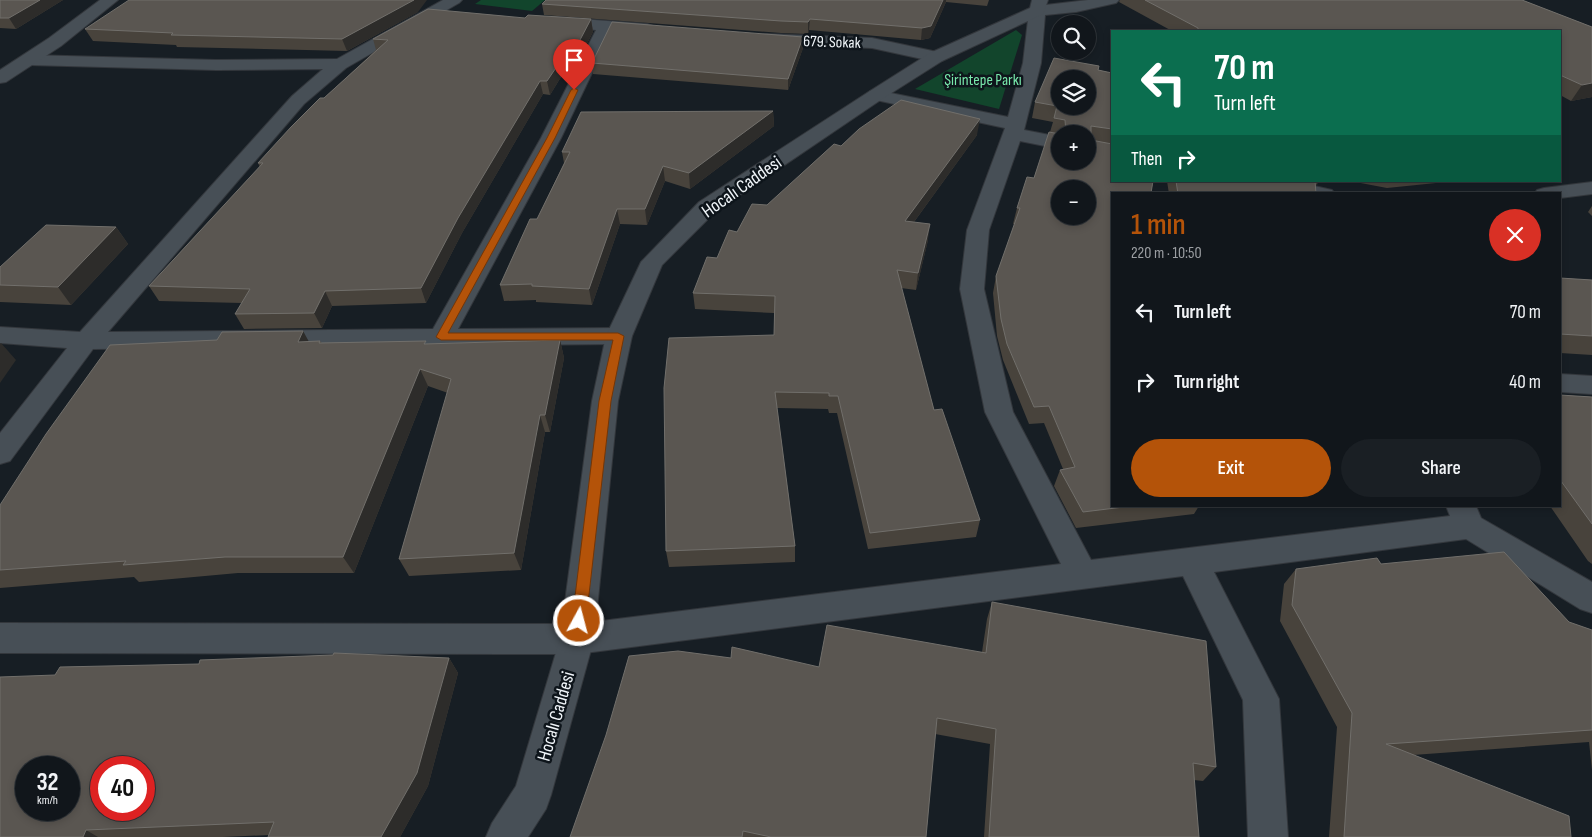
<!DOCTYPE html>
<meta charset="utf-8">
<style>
:root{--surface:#11161b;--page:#1a1f24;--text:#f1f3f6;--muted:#9c9fa3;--line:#30353a;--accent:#b45309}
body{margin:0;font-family:"Sofia Sans Condensed",sans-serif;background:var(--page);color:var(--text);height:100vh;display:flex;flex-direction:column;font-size:19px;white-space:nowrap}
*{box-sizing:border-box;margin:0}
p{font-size:16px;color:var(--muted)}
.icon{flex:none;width:28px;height:28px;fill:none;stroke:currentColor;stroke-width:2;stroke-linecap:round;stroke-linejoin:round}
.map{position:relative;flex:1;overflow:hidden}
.drawer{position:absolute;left:1111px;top:192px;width:450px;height:315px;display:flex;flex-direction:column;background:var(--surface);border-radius:0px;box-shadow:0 2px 8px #0003,0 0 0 1px var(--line)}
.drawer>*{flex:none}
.banner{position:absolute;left:1111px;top:30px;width:450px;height:152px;border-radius:0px;box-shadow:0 2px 8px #0003,0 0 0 1px var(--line);background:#0b6e4f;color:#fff;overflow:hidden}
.buttons{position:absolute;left:1051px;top:15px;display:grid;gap:10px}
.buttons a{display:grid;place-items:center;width:45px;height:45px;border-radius:50%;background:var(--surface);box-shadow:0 2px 8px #0003,0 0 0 1px var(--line);font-size:25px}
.speed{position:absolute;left:15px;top:756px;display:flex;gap:10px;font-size:25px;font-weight:700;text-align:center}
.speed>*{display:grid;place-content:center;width:65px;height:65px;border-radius:50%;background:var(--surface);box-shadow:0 2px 8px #0003,0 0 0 1px var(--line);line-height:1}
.speed small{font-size:12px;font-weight:400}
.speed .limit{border:8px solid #d22;background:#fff;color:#111}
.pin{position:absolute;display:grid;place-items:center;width:42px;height:42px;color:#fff;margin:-51px -21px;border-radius:50% 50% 50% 0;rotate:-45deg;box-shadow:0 0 5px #0007}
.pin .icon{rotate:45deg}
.me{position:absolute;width:55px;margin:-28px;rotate:7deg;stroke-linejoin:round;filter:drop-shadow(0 0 4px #0008)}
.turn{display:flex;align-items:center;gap:18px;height:105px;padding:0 20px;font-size:22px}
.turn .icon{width:65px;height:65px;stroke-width:2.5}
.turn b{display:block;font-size:35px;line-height:42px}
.then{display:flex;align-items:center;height:48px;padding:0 20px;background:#0003;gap:10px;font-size:19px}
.round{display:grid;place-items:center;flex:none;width:52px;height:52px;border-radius:26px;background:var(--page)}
.overview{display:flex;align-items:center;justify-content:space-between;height:85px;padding:0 20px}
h1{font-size:30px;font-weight:600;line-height:38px;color:var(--accent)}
.button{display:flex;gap:10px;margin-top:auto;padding:10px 20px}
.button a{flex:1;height:58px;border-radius:30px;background:var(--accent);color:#fff;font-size:20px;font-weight:600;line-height:58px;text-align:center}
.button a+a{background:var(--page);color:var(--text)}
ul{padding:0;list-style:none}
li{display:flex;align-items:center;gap:15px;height:70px;padding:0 20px}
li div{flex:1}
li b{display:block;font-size:19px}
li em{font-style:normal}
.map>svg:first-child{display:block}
</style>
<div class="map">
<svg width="1592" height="837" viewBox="0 0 1592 837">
<rect width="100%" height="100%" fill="#171e24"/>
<g fill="#12452c">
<path d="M481 0H545L532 11 475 4Z"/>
<path d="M1016 30 1022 35 999 109 915 89Z"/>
</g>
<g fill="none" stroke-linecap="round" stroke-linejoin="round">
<defs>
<g id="minor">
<path d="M443 0H462L459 3 346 68 304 104 108 332 433 329 541 138 596 30 549 25 547 22 549 19 555 17 647 24 653 26 655 29 653 32 647 34 612 31 561 138 458 329 619 328 628 330 632 336 628 342 619 344 93 349 10 461 0 464V433L67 348 0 343V327L80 332 292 96 323 69 216 70 29 65 23 64 20 60 23 56 29 55 216 60 337 59Z"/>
<path d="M1088 0H1119L1116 3 1076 12 1045 15 1041 63 1024 130 1060 137V149L1020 141 989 230 984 289 1013 412 1091 560 1450 516 1446 506H1476L1481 518 1592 582V613L1580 609 1466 539 1214 572 1279 699 1288 837H1248L1243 700 1183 576 577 654 0 653V623L577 624 1061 564 985 412 960 289 967 230 1005 128 876 100 870 99 867 95 870 91 876 90 1008 117 1023 63 1029 11 1031 8 1037 6Z"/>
<path d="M767 34 872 38 942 53 945 57 942 61 936 62 872 48 761 43 759 39 761 35Z"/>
<path d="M1250 181H1292L1332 190 1335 194H1293L1253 185Z"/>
<path d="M1592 182V194L1560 198V194H1534L1537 190 1544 188Z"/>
<path d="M1560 374 1592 376V394L1560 392Z"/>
</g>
<g id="tertiary">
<path d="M100 0H118L61 46 6 82 0 83V70L49 38Z"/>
<path d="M1032 0H1048L1043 14 942 61 882 99 715 212 662 265 632 336 618 401 594 639 551 795 546 809 528 837H486L492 823 516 786 560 639 592 401 606 336 641 262 699 202 870 91 930 53 1030 8Z"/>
</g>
</defs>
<use href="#minor" stroke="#33373c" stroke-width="2"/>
<use href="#tertiary" stroke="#33373c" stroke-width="2"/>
<use href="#minor" fill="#474f56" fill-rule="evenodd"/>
<use href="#tertiary" fill="#474f56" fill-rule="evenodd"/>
</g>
<g fill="#48433c" fill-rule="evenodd">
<path d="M0 0H63L16 29 0 28Z"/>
<path d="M546 0H989L987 6 946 2 930 38 921 40 809 30 808 34 781 33 544 15 542 4Z"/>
<path d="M1120 0H1522L1592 27V97L1571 101 1560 95V31H1172L1119 2Z"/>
<path d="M418 12 347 51 177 47 176 45 93 41 85 29Z"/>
<path d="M525 18 591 19 593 32 572 73 564 72 550 95 543 94 462 233 426 303 332 306 322 328 244 329 235 314 242 303 159 301 149 286 260 167 258 163 324 98 376 50 373 39Z"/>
<path d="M803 37V48L788 90 593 74 592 63Z"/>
<path d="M1098 70 1112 73V181H1153L1151 194H1112V506H1199L1194 514 1076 528 1054 486 1060 470 1063 469 1044 423 1029 424 1003 360 997 336 993 293 996 276 1015 224H1013L1017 208 1034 178 1050 132 1053 122 1032 118 1035 102ZM1060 134H1088L1060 161Z"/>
<path d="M773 111 774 126 690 189 665 181 647 225 620 224 592 305 536 302V300L504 301 500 285 537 219 564 163 562 152Z"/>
<path d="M977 135 914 222 928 240 916 290 901 288 934 410 980 520 976 537 868 549 837 413H829L828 409 777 408 795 546V562L669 567 666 551 774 335V313L695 309 693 293 717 258 737 232 767 205 841 146Z"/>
<path d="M1167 181H1318L1317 185 1316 184V194H1169Z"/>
<path d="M1350 181H1437L1436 183 1387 188Z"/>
<path d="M1592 206V216L1588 212Z"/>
<path d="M116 227 128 244 71 305 0 302V267Z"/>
<path d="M1560 278 1592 280V355L1560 353Z"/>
<path d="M303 331 308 341H320L322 343 427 344 560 340 564 358 550 432H545L521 570 409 576 399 559 448 393 428 386 354 573H238L139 582 134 577 0 588V505L217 340Z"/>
<path d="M1560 395 1592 397V564L1588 561 1550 506H1560Z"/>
<path d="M1381 564 1592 630V770L1589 742 1413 755 1571 837H1329L1337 727 1280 621 1284 584 1296 569Z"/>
<path d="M992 602 1216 767 1203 781 1194 780 1199 837H984L990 744 935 734 926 837H570L731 658 819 667 982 652 987 619Z"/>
<path d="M449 658 458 673 428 786 400 837H268L269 835 223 837H0Z"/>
</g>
<g fill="#2d2c2a">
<path d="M40 0H63L16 29 9 18Z"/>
<path d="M414 0H427L418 12 347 51 342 39Z"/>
<path d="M943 0H946V2L930 38 921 40 922 28Z"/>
<path d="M591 19 593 32 572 73 570 59Z"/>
<path d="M810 19 809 30 808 34V22Z"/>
<path d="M803 37V48L788 90V79Z"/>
<path d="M562 59 564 72 550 95 547 81Z"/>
<path d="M540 81 543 94 462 233 426 303 421 288 458 218Z"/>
<path d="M1592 83V97L1571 101 1582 85Z"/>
<path d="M773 111 774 126 690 189 689 173Z"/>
<path d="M980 119 977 135 903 237 905 221Z"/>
<path d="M663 166 665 181 647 225 645 209Z"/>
<path d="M617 209 620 224 592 305 589 289Z"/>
<path d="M930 224 928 240 916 290 918 273Z"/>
<path d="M116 227 128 244 71 305 58 287Z"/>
<path d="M325 291 332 306 322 328 314 313Z"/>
<path d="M303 331 313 349 298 342Z"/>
<path d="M560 340 564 358 550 432 545 415Z"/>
<path d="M1 343 16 360 0 383V344Z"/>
<path d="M420 369 428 386 354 573 343 557Z"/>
<path d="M540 415 545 432 521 570 514 553Z"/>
<path d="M449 658 458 673 428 786 400 837H381Z"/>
<path d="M86 830 98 837H83Z"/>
</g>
<g fill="#5a5651" stroke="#716f6b" fill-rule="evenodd">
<path d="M0 0H40L9 18H0Z"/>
<path d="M129 0H414L342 39 171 35 173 33 85 29Z"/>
<path d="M546 0H943L931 26 922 28 810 19 808 22 781 21 542 4Z"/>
<path d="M1145 0H1522L1592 27V83L1582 85 1560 75V31H1198V28Z"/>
<path d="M428 9 525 18 528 15 591 19 570 59H562L547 81H540L458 218 421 288 325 291 314 313 235 314 250 289 149 286 263 163H258L291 127 320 98H324L388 40 373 39Z"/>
<path d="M612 22 803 37 788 79 592 63Z"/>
<path d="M1054 58 1099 66 1098 70 1112 73V129L1091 126V140L1112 144V181H1153L1151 193 1145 192V194H1112V506H1132L1083 512 1060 470 1075 467 1049 406 1034 407 1007 344 1001 319 996 276 1020 208H1017L1027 177 1034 178 1049 132 1060 134V161H1088V134H1065L1066 133 1065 120 1054 118 1057 106 1035 102ZM1060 79H1088V106H1060ZM1060 189H1088V216H1060Z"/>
<path d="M901 100 980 119 905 221 930 224 918 273 897 270 934 410 942 409 980 520 870 533 838 396H829V393L775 392 795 546 666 551 664 388 669 338 774 335 775 296 693 293 707 257 717 258 729 230 737 232 752 204 767 205 834 144 841 146 859 129Z"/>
<path d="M773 111 689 173 663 166 645 209H617L589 289 532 286V284L500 285 530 219H537L570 152H562L581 112Z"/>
<path d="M1176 181H1315L1316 194H1178Z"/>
<path d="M46 225 116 227 58 287 0 285V267Z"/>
<path d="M1560 278 1592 280V336L1560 334Z"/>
<path d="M303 331 298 342 320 341 319 343 426 341 424 344 560 340 545 415H540L514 553 399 559 451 379 420 369 343 557H225L123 565 126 561 0 570V505L46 434 110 345 217 340 222 332Z"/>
<path d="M1560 395 1592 397V524L1561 481H1560Z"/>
<path d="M1504 552 1569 622 1592 630V730L1386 744 1569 816 1571 837H1344L1352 713 1292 605 1296 569 1377 558 1381 564Z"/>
<path d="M992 602 1206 641 1216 767 1193 763 1199 837H989L996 729 937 718 926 837H771L743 831 742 837H570L606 735 629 656 678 651 731 658 732 647 819 667 827 625 986 653Z"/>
<path d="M334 653 449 658 417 773 381 837H268L274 822 86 830 83 837H0V677L55 675 60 667 199 664 200 660 333 655ZM26 768H69V810H26ZM101 768H144V810H101Z"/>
</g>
<path fill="#b45309" stroke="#753606" d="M574 88 578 90 555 138 448 333H618L624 336 611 401 586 621 584 625 579 627 574 625 572 621 599 401 613 340H441L436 337 547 138 571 90Z"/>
<g text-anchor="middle" stroke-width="5" stroke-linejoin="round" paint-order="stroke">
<g font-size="16" fill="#f0f5f9" stroke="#0e151b">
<text transform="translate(832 41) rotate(2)" y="6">679. Sokak</text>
</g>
<g font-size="16" fill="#78e8ab" stroke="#0e151b">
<text x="983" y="85">Şirintepe Parkı</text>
</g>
<g font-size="19" fill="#f0f5f9" stroke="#0e151b">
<text transform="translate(741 186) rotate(-35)" y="7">Hocalı Caddesi</text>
<text transform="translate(555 716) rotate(-74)" y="7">Hocalı Caddesi</text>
</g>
</g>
</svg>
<div class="buttons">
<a><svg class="icon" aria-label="search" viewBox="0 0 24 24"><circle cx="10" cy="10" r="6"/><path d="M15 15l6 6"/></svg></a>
<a><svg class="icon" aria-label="layers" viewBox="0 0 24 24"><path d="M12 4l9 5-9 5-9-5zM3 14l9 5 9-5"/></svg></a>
<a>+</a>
<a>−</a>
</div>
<div class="speed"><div>32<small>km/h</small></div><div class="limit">40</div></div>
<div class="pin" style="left:574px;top:90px;background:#d93025"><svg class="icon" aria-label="arrive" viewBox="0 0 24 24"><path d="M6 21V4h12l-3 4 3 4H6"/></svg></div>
<svg class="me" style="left:579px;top:621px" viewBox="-20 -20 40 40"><circle r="17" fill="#b45309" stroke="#fff" stroke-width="3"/><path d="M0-11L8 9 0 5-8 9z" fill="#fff"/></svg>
<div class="banner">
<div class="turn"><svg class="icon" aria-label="left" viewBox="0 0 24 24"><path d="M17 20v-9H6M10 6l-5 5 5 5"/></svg><div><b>70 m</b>Turn left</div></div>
<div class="then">Then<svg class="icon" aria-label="right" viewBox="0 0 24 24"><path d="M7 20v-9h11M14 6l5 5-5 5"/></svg></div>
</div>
<section class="drawer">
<div class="overview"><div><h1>1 min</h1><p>220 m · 10:50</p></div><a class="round" style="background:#d93025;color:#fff"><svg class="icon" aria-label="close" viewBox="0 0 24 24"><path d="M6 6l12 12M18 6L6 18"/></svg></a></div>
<ul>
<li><svg class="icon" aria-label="left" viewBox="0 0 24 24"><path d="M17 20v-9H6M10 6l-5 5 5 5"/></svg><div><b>Turn left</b></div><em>70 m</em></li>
<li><svg class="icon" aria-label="right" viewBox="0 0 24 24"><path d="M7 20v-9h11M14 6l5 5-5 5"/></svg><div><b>Turn right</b></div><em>40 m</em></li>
</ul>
<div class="button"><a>Exit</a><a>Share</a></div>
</section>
</div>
